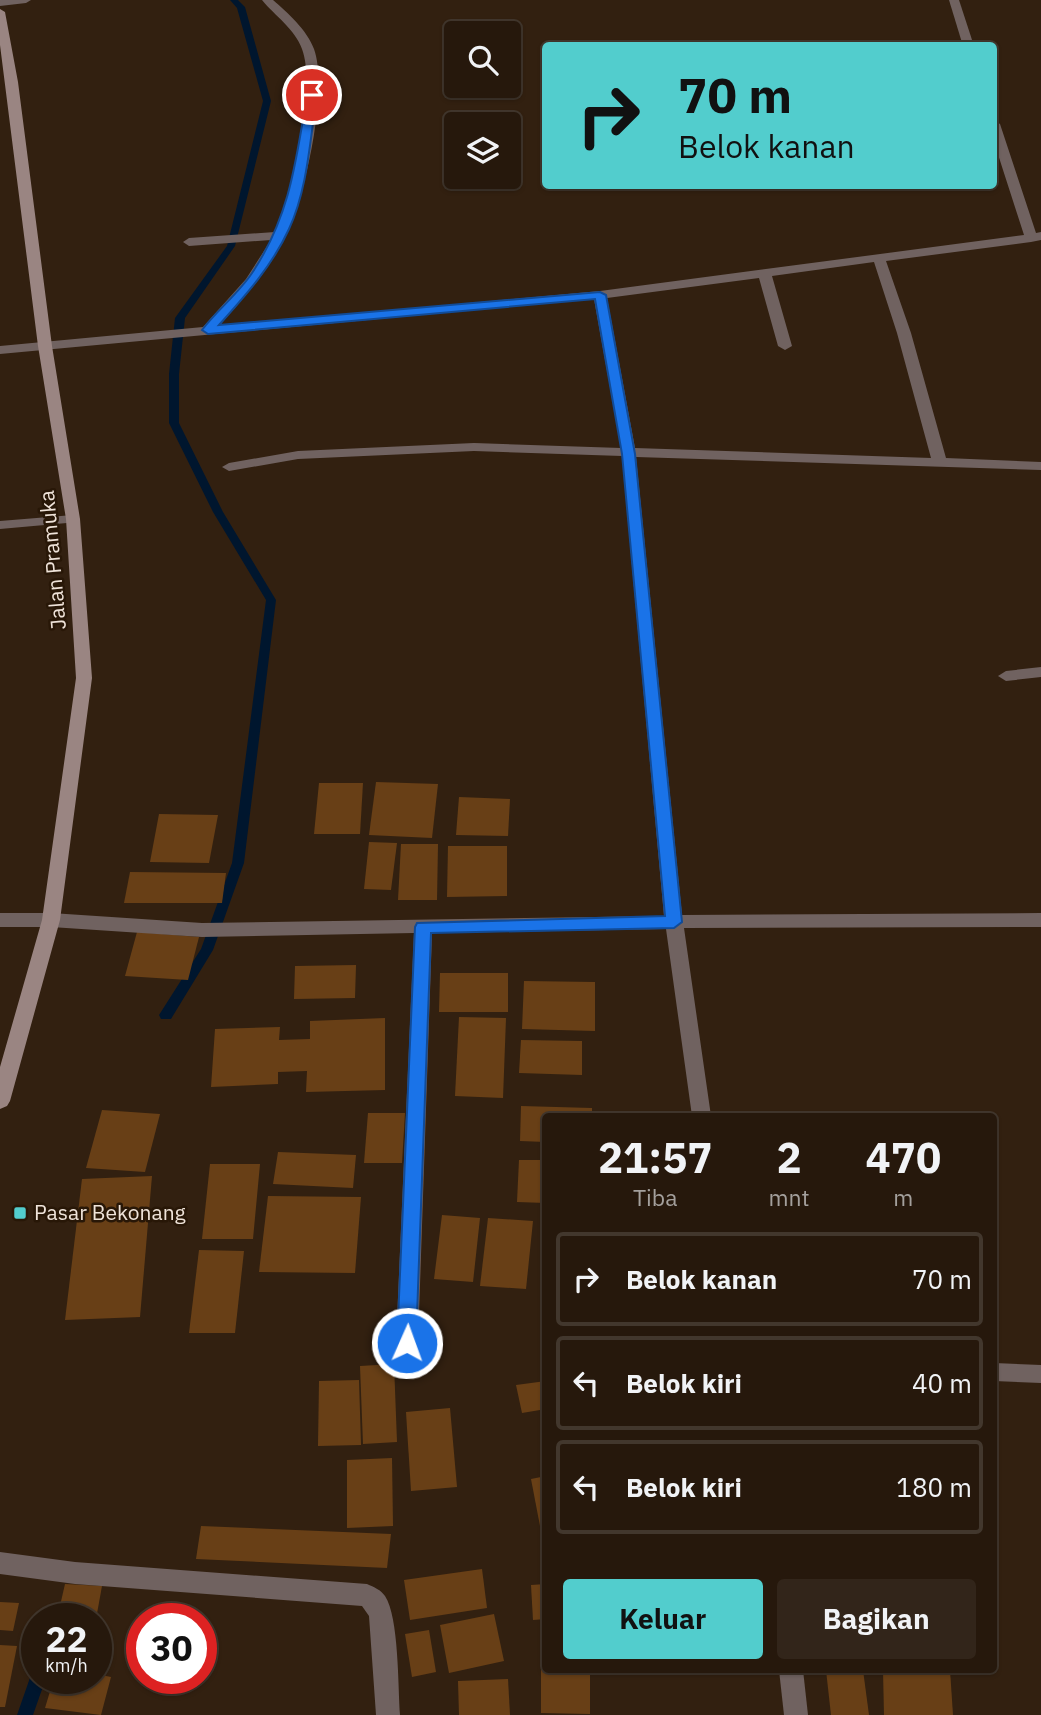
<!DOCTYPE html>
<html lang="id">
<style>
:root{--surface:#26180c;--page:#32251a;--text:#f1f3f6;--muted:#a4a09d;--line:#42372d;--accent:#52cdcd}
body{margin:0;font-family:"IBM Plex Sans",sans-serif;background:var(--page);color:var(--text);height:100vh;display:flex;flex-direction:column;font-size:26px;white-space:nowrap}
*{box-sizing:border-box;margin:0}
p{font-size:23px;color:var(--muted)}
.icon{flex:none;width:38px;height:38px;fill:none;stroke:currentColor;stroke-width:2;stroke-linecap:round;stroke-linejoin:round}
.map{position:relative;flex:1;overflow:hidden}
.details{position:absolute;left:542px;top:1113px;width:455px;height:560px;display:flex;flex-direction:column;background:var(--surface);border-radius:7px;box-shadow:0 2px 5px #0004,0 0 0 2px var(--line)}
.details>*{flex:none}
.top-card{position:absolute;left:542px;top:42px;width:455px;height:147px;border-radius:7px;box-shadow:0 2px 5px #0004,0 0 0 2px var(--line);background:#52cdcd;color:#111;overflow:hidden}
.tools{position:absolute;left:444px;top:21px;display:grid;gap:14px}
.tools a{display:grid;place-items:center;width:77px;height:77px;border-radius:7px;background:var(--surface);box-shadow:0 2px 5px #0004,0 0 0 2px var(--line);font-size:35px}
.speed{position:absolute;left:21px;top:1603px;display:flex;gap:14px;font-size:35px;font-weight:700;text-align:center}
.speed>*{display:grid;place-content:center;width:91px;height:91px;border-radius:50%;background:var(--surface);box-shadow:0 2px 5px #0004,0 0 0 2px var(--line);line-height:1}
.speed small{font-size:18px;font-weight:400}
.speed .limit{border:10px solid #d22;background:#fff;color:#111}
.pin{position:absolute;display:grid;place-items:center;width:60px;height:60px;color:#fff;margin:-30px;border:4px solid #fff;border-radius:50%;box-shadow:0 2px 7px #0007}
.me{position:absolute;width:77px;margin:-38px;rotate:2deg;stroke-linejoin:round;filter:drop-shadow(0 0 5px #0008)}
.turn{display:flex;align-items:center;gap:24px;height:147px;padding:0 21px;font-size:32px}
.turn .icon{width:91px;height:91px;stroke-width:2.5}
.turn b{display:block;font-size:49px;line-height:60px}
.eta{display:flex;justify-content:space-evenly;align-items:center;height:119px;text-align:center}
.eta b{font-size:42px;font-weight:800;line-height:49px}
.primary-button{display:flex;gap:14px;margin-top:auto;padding:14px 21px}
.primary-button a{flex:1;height:80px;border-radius:7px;background:var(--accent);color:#111;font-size:28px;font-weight:800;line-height:80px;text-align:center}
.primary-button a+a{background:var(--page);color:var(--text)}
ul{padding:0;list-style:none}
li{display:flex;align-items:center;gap:21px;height:94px;margin:0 14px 10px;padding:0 7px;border:4px solid var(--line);border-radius:7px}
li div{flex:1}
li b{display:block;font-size:26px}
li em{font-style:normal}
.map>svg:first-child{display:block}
</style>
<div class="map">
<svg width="1041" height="1715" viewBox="0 0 1041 1715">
<rect width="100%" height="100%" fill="#322010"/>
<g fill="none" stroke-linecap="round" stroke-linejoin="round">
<g fill="#00162e" fill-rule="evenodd">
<path d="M230 0H238L245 7 271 101 235 246 185 318 179 374V423L223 512 276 600 244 863 213 950 171 1019H161L159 1015 201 949 232 863 266 600 213 512 169 423V374L175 318 227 246 263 101 237 8Z"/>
<path d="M37 1670V1678H46L33 1715H17L32 1672Z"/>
</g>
</g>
<g fill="#683f16">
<path d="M376 782 438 784 432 838 369 835Z"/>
<path d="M319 783H363L360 834H314Z"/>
<path d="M459 797 510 799 508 836 456 835Z"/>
<path d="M159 814 218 815 209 863 150 862Z"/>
<path d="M369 842 397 843 391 890 364 889Z"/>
<path d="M401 844H438L437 900H398Z"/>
<path d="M448 846H507V896L447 897Z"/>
<path d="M130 872 226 873 222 903H124Z"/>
<path d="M137 932 199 937 188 980 125 976Z"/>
<path d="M356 965 355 998 294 999 295 966Z"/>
<path d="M440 973H508V1012H439Z"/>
<path d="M524 981 595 982V1031L522 1029Z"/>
<path d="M459 1017 506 1018 503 1098 455 1096Z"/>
<path d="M385 1018V1090L306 1092 307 1071 278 1072V1084L211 1087 215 1029 280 1027 279 1040 310 1039V1021Z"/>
<path d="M521 1040 582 1041V1075L519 1073Z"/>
<path d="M521 1106 592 1108V1116H546V1142L520 1141Z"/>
<path d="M102 1110 160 1114 145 1172 86 1168Z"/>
<path d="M368 1113H405L402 1163H364Z"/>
<path d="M278 1152 356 1155 353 1188 273 1184Z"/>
<path d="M519 1160H546V1203L517 1202Z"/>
<path d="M210 1164H260L253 1239H202Z"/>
<path d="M152 1176 140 1317 65 1320 82 1179Z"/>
<path d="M268 1196 361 1197 355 1273 259 1272Z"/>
<path d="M442 1215 480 1218 473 1282 434 1279Z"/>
<path d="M488 1218 533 1221 526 1289 480 1286Z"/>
<path d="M199 1250 244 1251 235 1333H189Z"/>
<path d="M394 1364 397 1442 363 1444 360 1366Z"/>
<path d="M359 1380 361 1445 318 1446 319 1381Z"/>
<path d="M546 1381V1409L522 1413 516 1385Z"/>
<path d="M450 1408 457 1487 411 1491 406 1412Z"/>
<path d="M392 1458 393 1526 347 1528V1460Z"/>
<path d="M546 1476V1525L540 1526 531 1479Z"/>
<path d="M201 1526 391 1534 387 1568 196 1559Z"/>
<path d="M482 1569 487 1608 410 1620 404 1580Z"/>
<path d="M65 1584 102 1586 96 1619H57Z"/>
<path d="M546 1584V1619L533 1620 531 1585Z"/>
<path d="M0 1602 19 1603 13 1631 0 1630Z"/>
<path d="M494 1614 504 1661 449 1673 440 1625Z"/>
<path d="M541 1629H546V1670H590V1714L541 1713Z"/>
<path d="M429 1630 436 1672 412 1677 405 1634Z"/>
<path d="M0 1645 17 1646 5 1707H0Z"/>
<path d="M826 1670H863L869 1715H831Z"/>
<path d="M883 1670H950L953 1715H884Z"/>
<path d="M96 1674 111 1677 101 1715 45 1708 54 1678H96Z"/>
<path d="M508 1679 510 1715H459L458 1681Z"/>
</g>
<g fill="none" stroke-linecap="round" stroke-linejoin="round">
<path fill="#706260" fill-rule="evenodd" d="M0 0H31L26 3 0 6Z"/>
<g fill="#706260" fill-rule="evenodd">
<path d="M262 0H273C288 13 307 30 314 49 329 91 304 202 283 241 267 273 242 299 219 326L600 291 1024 235 994 142V120L1000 124 1036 233 1041 232V240L1031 242 886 261 911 333 946 458 1041 462V470L636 457 682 915 1041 913V927L684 928 711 1116H692L666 929 432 933 418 1343 415 1349 407 1352 399 1349 396 1343 414 933 202 937 51 927H0V913H51L202 923 664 916 622 456 474 451 298 459 229 471 222 467 229 463 298 451 474 443 621 448 594 299 0 354V346L203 327 246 279 271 240 189 246 183 242 189 238 275 232C293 195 317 89 302 49 295 29 275 16 262 0ZM874 262 897 333 931 458 635 448 607 298 759 278 778 346 785 350 792 346 772 276Z"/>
<path d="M949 0H959L974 46H963Z"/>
<path d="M73 515 80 519 78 522 0 529V521Z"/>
<path d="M1041 667V677L1006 681 998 676 1006 671Z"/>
<path d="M994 1363 1041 1365V1383L994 1381Z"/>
<path d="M0 1552 75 1562 367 1584C374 1587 381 1590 385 1596 399 1617 398 1687 400 1715H376L369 1616 362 1606 75 1584 0 1574Z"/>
<path d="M779 1670H803L808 1715H784Z"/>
</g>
<path fill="#9a8582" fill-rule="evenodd" d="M0 9 5 12 18 82 52 346 80 519 92 678 60 920 10 1101 7 1106 0 1109V1067L42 920 76 678 66 519 38 346 0 45Z"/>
</g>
<path fill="#1a73e8" stroke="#114b97" stroke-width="2" d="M312 92 317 95C310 138 308 188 289 229 272 266 246 295 219 325L600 292 606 295 635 454 682 922 674 928 431 933 416 1343 413 1349 407 1351 400 1349 397 1343 415 927 417 923 665 916 622 454 595 299 208 334 202 330C217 310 238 294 252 273 290 216 296 161 307 95Z"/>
<rect fill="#52cdcd" stroke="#281707" stroke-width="2.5" x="13" y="1206" width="14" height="14" rx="3.5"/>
<g text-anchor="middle" stroke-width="5" stroke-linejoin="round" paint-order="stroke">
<g font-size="21" fill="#efe3d9" stroke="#281707">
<text transform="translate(53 560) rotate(-95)" y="7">Jalan Pramuka</text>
</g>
<g font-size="21" fill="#efe3d9" stroke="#281707" text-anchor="start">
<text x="34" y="1220">Pasar Bekonang</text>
</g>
</g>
</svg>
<div class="tools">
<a><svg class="icon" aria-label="search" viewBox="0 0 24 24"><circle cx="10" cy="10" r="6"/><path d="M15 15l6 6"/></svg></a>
<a><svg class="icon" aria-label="layers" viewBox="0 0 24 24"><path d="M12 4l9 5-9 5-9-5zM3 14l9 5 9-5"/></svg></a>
</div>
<div class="speed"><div>22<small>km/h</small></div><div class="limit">30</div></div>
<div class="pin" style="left:312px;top:95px;background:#d93025"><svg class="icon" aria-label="arrive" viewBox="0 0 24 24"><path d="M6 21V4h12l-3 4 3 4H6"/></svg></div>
<svg class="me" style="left:407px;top:1343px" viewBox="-20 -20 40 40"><circle r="17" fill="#1a73e8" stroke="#fff" stroke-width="3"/><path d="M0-11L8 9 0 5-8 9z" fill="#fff"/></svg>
<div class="top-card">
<div class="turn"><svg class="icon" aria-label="right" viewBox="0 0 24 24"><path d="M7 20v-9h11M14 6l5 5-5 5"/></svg><div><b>70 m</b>Belok kanan</div></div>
</div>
<section class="details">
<div class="eta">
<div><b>21:57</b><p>Tiba</p></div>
<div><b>2</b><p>mnt</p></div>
<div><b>470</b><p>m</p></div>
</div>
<ul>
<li><svg class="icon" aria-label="right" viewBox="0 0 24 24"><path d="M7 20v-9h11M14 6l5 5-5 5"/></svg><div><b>Belok kanan</b></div><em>70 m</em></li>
<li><svg class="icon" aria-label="left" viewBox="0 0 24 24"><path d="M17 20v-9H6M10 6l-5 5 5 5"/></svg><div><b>Belok kiri</b></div><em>40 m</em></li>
<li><svg class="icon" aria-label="left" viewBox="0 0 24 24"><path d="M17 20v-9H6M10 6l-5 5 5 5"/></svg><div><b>Belok kiri</b></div><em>180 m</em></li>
</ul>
<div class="primary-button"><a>Keluar</a><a>Bagikan</a></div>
</section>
</div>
